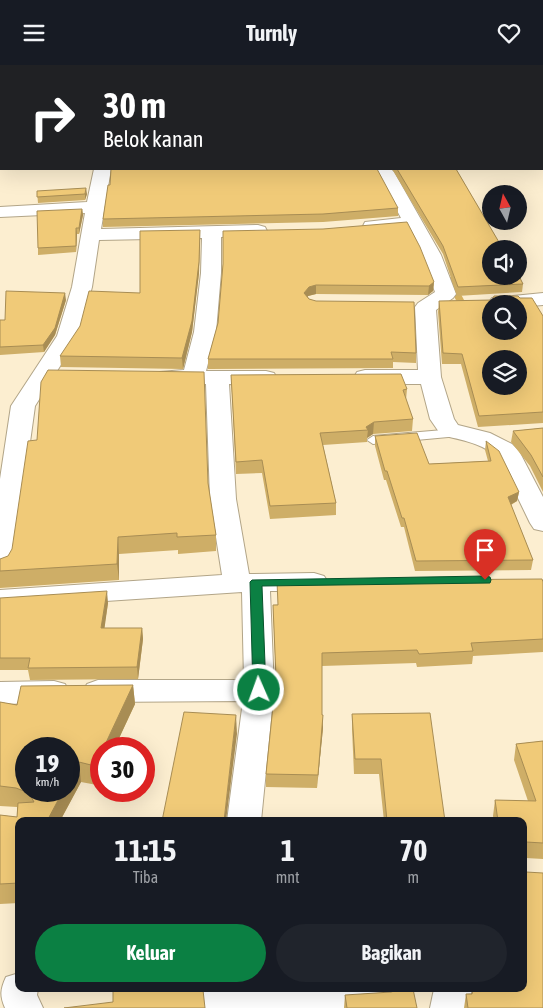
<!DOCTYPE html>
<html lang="id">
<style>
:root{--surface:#171b24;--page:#20242c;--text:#f1f3f6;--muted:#9ea1a6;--accent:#0b8043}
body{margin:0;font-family:"Asap Condensed",sans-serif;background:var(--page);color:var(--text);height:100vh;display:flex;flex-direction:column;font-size:19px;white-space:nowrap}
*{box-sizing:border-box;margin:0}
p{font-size:16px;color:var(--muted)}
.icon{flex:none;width:28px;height:28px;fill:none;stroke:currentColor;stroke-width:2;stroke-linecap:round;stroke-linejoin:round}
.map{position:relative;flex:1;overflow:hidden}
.panel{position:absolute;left:15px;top:752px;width:512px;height:175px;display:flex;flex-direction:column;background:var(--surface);border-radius:10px;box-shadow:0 5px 20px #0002}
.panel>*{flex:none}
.guide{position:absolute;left:0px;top:0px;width:544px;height:105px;box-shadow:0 5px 20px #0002;background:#202124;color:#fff;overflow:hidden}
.needle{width:32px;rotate:352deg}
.fabs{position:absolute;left:482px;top:120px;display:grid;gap:10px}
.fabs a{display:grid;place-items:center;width:45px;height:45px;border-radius:50%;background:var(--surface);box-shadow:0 5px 20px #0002;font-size:25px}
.speed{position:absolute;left:15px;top:672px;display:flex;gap:10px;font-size:25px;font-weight:700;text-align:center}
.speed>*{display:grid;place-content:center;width:65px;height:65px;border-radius:50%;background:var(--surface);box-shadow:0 5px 20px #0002;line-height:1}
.speed small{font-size:12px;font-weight:400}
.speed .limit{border:8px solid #d22;background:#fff;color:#111}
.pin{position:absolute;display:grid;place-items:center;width:42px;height:42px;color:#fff;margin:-51px -21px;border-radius:50% 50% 50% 0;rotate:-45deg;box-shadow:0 0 5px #0007}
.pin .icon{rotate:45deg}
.me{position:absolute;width:55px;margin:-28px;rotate:358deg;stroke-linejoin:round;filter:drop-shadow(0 0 4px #0008)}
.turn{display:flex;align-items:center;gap:18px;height:105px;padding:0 20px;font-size:22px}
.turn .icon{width:65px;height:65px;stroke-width:2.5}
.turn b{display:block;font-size:35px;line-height:42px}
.eta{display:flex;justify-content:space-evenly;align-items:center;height:85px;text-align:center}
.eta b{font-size:30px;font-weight:700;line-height:35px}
.primary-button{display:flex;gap:10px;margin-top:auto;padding:10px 20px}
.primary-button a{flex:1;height:58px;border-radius:30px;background:var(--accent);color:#fff;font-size:20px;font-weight:700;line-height:58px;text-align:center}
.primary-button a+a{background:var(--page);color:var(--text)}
header{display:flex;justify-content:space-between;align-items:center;height:65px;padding:0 20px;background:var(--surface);font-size:22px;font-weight:700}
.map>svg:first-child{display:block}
</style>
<header><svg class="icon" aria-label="menu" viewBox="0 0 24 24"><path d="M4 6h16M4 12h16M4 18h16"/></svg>Turnly<svg class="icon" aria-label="heart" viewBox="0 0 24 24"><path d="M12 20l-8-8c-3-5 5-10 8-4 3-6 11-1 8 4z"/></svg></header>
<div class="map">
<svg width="543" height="943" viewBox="0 0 543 943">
<rect width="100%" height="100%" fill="#fceed0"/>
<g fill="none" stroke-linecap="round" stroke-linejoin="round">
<g fill="#d5b05e" fill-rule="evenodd">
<path d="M109 0H115L116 1H110Z"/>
<path d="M446 212H452L464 235 476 236V240L458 239 445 214Z"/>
</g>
<defs>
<path id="lane" d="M455 364 459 365 461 368 459 371 373 379 367 375 373 371Z"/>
<g id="street">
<path d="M63 0H78V1H64Z"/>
<path d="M94 104H111L101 164 258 160 265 162 267 166 265 170 221 172V208L216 267 206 306H266L274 308 277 313 274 318 266 320 229 319 236 434 249 509 314 508 324 511 328 517 324 523 314 526H270L274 625 261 756H227L243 636 98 637 87 633 83 626 87 619 98 615H244L242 527 0 543V525L222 510 210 434 206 319H168L160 317 157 312 160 307 184 305 194 267 201 208 202 173 99 175 92 222 79 271 35 341 13 500 10 506 0 509V414L11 341 57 271 72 222 85 148 0 152V142L87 137Z"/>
<path d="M371 104H391L394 107 441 190 456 229 453 233 436 245 441 312 454 354 458 360 490 368 512 379 519 386 543 432V466L534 464 530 458 499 394C484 378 461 375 441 370L430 354 421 319H365L357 317 354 312 357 307 365 305H418L415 242 418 238 435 227 421 190 407 164 372 167 365 165 363 161 365 157 401 153 378 110Z"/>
<path d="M543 228V240L519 242V239H491V241L489 237 492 233Z"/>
<path d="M54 616 65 619 69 627 65 635 54 638 0 639V617Z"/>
<path d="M19 908V924H38L37 930 43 943H5C0 931 0 925 6 912Z"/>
<path d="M195 924H408L402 936 389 940 360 943H147L153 931 166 926Z"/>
<path d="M434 924H472L468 943H430Z"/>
</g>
</defs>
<use href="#lane" stroke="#b2a588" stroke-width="2"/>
<use href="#street" stroke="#b2a588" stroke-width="2"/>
<use href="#lane" fill="#fff" fill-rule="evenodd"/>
<use href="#street" fill="#fff" fill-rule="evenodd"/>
</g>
<g fill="#ceae67">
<path d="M1 53V72L0 73V54Z"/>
<path d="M157 104 398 143V151L323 157 103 162V154L110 120Z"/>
<path d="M392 104H456L523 219 522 227 457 231 443 189Z"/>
<path d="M37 126 87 129 85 135 38 138Z"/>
<path d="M82 144 83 150 79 169H77L76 187 38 190V183Z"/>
<path d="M200 165 199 208 192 267 183 304 61 302 60 291 140 228Z"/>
<path d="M223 199 434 217 433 226 428 230 316 229 308 231V232L309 234 416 288V298L393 297V303L208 304V294L218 258Z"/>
<path d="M520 233 543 251V358L478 362 461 299H442L438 247 439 236 492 235Z"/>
<path d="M66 235 55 270 44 287 0 290V255H5Z"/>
<path d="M231 310 407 324 406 335 413 354 412 366 373 369 367 373V377L323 380 336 438V450L270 454 262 408 236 409Z"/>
<path d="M543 363V427L530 401 511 377 513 366Z"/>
<path d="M375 371 429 399 488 396 485 385 486 376 519 427 517 436 511 440 533 495 531 505 415 506 404 462H401L386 415H384L375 381Z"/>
<path d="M208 418 216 470V486L178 489V485L119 489V515L0 523V506L8 491Z"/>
<path d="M543 517V587L473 591 472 599 417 602 416 598 322 601V650L323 663 317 723 266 722V709L276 616 273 540Z"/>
<path d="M0 533 108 538 104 563H142L143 574 138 614 30 615 28 605H0Z"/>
<path d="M133 620 135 639 114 684H101L97 720 81 717 60 756H19V838L0 839V750L17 752V742L0 741V637L17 640Z"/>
<path d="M352 649 445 756H384L379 709H354L352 664Z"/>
<path d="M543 676V794L526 793V807L543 943H464L466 929 524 924V756H494L493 751 495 735 528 736 514 695 516 679Z"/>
<path d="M345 930 417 943H344Z"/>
</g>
<g fill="#a88d54">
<path d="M86 123 87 129 85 135V129Z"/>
<path d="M82 144 83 150 79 169V163Z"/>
<path d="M76 163 77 169 76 187Z"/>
<path d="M200 165 199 208 192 267 183 304 182 293Z"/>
<path d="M434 217 433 226 428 230 429 221Z"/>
<path d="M316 220V229L308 231 304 237V228L309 222Z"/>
<path d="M65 228 66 235 55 270 44 287 43 280Z"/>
<path d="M374 357 373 369 367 373 368 365 366 362Z"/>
<path d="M519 427 517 436 506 442 508 432Z"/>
<path d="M118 472 119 489V515L117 499Z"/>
<path d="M107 526 108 538 103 574 101 563Z"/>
<path d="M142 563 143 574 138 614 137 602Z"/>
<path d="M133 620 135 639 114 684H103Z"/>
<path d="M236 650 237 669 226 756H224Z"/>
<path d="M323 650V663L317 723 318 710Z"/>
<path d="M101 688V712L97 720 95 701Z"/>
<path d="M79 697 81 717 60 756H47L63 726H69V716Z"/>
<path d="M143 924H166L151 930Z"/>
</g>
<g fill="#f0ca78" stroke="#a88d54" fill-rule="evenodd">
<path d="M254 0H389L390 1H254Z"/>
<path d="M1 17V42H0V19Z"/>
<path d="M1 53V66H0V54Z"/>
<path d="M111 104H377L398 143 323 149 103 154 108 120H110Z"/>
<path d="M397 104H456L503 184H491V211H519L523 219 458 222 443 181Z"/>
<path d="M86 123 85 129 37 132V126Z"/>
<path d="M82 144 79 163H76V181L38 183 37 146Z"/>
<path d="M407 157 420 182 434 217 429 221 316 220 309 222 304 228 309 234 316 236 414 237 416 288 391 287 393 294H208L218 258 223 199V166L323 164Z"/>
<path d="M200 165 199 197 192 256 182 293 60 291 80 261 89 226 140 228V166Z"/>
<path d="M6 226 65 228 55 263 43 280 0 282V255H5Z"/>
<path d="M494 231H518L520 233H532L543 251V347L479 351 462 289 443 288 439 236 492 235ZM491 239H519V266H491ZM491 294H519V321H491Z"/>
<path d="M48 305 204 307 208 418 216 470 177 472V468L118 472 117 499 0 506V494L8 491 12 484 28 376 37 375 41 317Z"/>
<path d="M401 309 407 324 403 325 413 354 374 357 366 362 368 365 320 368 336 438 270 441 262 395 236 397 231 310Z"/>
<path d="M543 363V412L531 390 513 366Z"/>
<path d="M417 368 429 399 491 396 486 376 499 386 519 427 508 432 533 495 416 496 404 453H402L387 406H385L375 371Z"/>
<path d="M542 514 543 517V574L471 578 473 586 419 589 417 585 322 588V650H323L318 710 266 709 276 612 273 540H278L277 516Z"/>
<path d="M107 526 101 563H142L137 602 28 603 30 593H0V533Z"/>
<path d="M133 620 103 684H101V688L95 701 79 697 69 716V684H26V726H63L47 756H19V818L0 819V750L17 752 18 738 34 737 29 728 16 723 0 721V637L17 640 21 621Z"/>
<path d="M184 647 236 650 224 756H162Z"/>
<path d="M430 648 445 756H387L381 694H355L352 649Z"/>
<path d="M543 676V778L526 777V807L543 808V943H468L466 929H472L473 924H524V756H498L495 735 536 736 516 679Z"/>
<path d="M113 924H144L145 925H203L205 943H64L113 937Z"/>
<path d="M401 924H413L417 943H347L345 930 391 927Z"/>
</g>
<path fill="#0b8043" stroke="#07532c" d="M485 511 490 512 491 515 490 518 262 521 266 625 264 628H255L253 625 250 517 252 515Z"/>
</svg>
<div class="fabs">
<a><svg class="needle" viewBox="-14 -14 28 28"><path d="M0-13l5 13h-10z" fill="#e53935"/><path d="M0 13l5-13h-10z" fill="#9ea1a6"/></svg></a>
<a><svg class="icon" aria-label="sound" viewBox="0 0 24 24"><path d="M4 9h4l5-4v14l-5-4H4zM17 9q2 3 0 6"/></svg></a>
<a><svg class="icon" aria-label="search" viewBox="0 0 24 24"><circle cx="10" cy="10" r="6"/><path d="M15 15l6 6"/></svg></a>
<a><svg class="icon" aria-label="layers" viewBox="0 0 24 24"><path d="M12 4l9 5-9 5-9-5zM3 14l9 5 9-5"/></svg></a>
</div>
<div class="speed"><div>19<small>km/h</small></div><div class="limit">30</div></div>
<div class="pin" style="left:485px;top:515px;background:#d93025"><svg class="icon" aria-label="arrive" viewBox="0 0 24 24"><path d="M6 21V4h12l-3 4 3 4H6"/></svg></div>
<svg class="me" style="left:259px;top:625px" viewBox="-20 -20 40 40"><circle r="17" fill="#0b8043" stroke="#fff" stroke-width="3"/><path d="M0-11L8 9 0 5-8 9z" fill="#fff"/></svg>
<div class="guide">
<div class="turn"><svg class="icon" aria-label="right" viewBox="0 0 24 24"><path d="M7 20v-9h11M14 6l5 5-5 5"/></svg><div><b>30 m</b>Belok kanan</div></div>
</div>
<section class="panel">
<div class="eta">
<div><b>11:15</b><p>Tiba</p></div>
<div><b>1</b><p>mnt</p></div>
<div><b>70</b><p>m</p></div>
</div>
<div class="primary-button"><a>Keluar</a><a>Bagikan</a></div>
</section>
</div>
